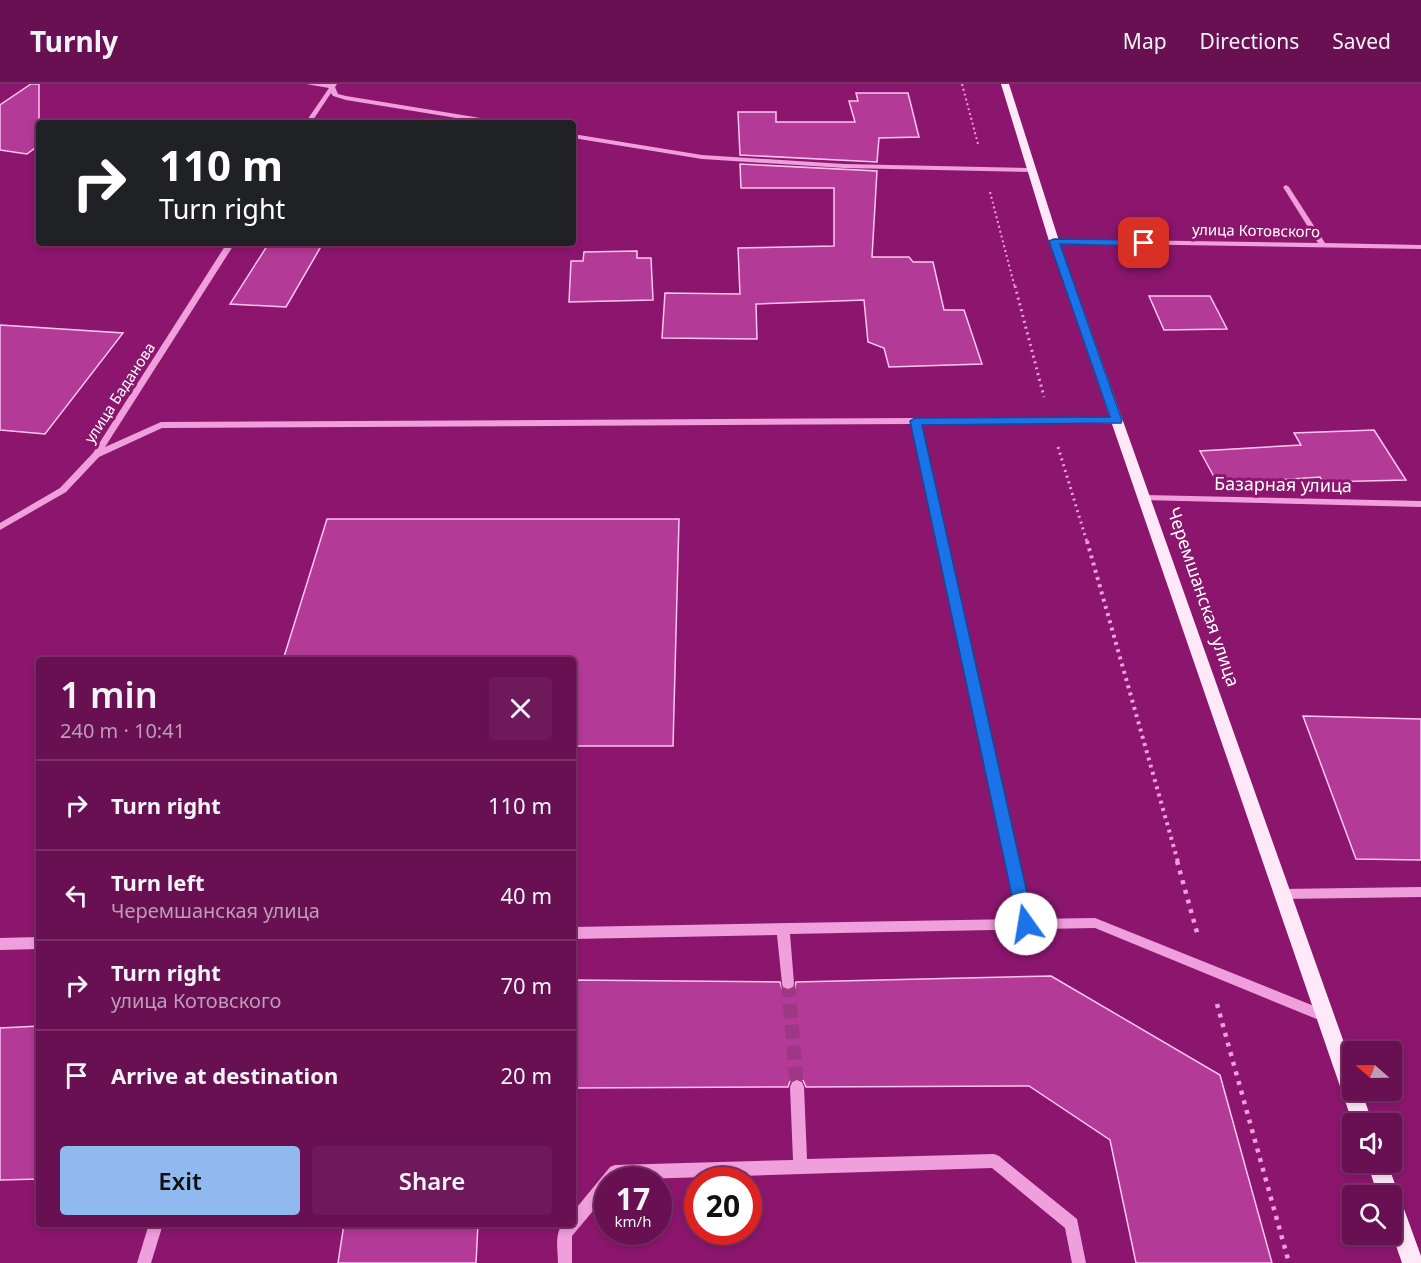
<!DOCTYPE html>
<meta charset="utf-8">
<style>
:root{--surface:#691052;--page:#6e1959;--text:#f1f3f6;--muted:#bd9db8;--line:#7c3069;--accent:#90b9f0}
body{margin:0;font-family:"Noto Sans",sans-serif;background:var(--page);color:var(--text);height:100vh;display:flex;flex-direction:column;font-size:22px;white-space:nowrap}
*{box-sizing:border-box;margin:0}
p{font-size:20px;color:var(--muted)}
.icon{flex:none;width:33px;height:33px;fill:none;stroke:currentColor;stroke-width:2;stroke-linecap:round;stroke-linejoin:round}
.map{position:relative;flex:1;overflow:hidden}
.sheet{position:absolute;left:36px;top:573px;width:540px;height:570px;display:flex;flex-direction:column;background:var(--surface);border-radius:6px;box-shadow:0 3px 9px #0003,0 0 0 2px var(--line)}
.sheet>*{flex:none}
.top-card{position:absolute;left:36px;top:36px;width:540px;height:126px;border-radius:6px;box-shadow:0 3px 9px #0003,0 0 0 2px var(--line);background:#202124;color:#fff;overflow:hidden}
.needle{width:39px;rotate:290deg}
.buttons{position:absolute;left:1342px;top:957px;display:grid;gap:12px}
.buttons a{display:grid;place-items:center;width:60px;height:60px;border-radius:6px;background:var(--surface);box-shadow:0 3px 9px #0003,0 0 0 2px var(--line);font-size:30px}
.speed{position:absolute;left:594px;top:1083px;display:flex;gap:12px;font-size:30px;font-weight:700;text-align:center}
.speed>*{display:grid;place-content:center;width:78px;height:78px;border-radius:50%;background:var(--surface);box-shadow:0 3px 9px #0003,0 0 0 2px var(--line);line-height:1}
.speed small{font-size:15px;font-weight:400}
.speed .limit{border:9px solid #d22;background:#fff;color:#111}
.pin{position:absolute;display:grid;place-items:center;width:51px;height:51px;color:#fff;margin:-26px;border-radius:12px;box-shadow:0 3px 9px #0006}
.me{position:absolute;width:66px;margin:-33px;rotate:347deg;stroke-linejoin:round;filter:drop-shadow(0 0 4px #0008)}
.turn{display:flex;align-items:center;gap:21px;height:126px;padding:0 24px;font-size:27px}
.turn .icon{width:78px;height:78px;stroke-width:2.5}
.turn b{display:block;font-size:42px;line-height:51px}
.round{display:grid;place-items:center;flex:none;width:63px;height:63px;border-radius:6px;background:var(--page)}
.summary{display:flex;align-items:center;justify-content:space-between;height:102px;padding:0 24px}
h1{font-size:36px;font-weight:600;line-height:45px}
.action{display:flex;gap:12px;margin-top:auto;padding:12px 24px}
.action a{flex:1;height:69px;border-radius:6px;background:var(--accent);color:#111;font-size:24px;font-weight:600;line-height:69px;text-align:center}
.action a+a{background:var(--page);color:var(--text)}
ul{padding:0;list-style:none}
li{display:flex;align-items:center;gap:18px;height:90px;padding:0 24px;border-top:2px solid var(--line)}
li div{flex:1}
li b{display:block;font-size:22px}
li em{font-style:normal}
header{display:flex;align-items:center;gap:36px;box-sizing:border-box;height:84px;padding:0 30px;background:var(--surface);border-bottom:2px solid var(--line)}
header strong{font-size:28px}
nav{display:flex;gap:33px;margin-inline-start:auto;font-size:21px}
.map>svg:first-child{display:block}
</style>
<header>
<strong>Turnly</strong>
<nav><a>Map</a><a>Directions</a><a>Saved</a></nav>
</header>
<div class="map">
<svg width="1421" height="1179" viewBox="0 0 1421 1179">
<rect width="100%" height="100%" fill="#8c166e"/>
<g fill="#b33a96" stroke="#fbc6ee" stroke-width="1.5">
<path d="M31 0H39V61L27 70 0 66V21Z"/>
<path d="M856 9H908L919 53 879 54 877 78 740 71 738 28H776V38H855L849 17H858Z"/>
<path d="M740 80 877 87 872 173H909L913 178H933L944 226H964L982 280 889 283 884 264 868 258 864 216 756 220 757 255 662 254 665 209 740 210 738 164 834 162V104H741Z"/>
<path d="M269 159H323L286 223 230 220Z"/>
<path d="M637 167V174H651L653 216 569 218 571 177H583L584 168Z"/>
<path d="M1149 212H1210L1227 245 1164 246Z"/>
<path d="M0 241 123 249 45 350 0 346Z"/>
<path d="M1374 346 1406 396 1323 398 1320 393 1218 400 1200 367 1301 361 1294 349Z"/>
<path d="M327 435H679L673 662H573V576H283Z"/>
<path d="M1303 632 1421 635V776L1356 775Z"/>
<path d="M1051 892 1220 991 1272 1179H1136L1110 1056 1029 1002 806 1003 803 996 796 994 790 997 788 1003 573 1004V896L780 898 782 905 789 907 795 904 796 898Z"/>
<path d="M39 942V1095L0 1096V944Z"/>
<path d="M344 1140H478L476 1179H338Z"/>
</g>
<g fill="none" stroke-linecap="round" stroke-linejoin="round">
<path stroke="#9d3984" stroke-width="14" stroke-dasharray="14 7" stroke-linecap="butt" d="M788 899 797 1003"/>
<g stroke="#ef9fdc" stroke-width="2" stroke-dasharray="2 3" stroke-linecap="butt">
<path d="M962 0 978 60"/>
<path d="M990 108 1015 204"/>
</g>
<g stroke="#ef9fdc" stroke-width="3" stroke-dasharray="2 4" stroke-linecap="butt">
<path d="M1015 202 1044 313"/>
<path d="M1058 363 1087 458"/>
</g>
<path stroke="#ef9fdc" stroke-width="4" stroke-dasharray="3 4.5" stroke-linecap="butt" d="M1087 457 1178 778"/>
<g stroke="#ef9fdc" stroke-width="4.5" stroke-dasharray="4 6" stroke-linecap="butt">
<path d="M1177 777 1198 852"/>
<path d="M1217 920 1289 1179"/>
</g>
<g fill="#ef9fdc" fill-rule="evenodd">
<path d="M306 0H337L335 3 338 10 346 12 499 37 502 39H487L346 16 333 12 331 9 311 39H305L329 4Z"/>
<path d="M573 50 702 71 844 80 1031 84 1034 86 1031 88 844 84 702 75 573 54Z"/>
<path d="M1286 101 1289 103 1325 159 1421 161V165L1054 159 1050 157 1054 155 1318 159 1283 103Z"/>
<path d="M227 159H235L105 363 161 338 915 334 1120 335 1121 337 1117 340H920L1031 835 1095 834 1329 928 1331 932 1329 936 1324 938 1319 936 1095 844 790 850 794 899 793 903 788 905 783 903 782 899 777 851 573 855V843L1019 835 911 340 162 344 99 373 66 408 0 446V439L60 404 93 369Z"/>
<path d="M1145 411 1421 417V423L1142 416 1140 414 1142 412Z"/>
<path d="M1421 803V813L1283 815 1279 814 1277 810 1279 806 1283 805Z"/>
<path d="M39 853V865L0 866V854Z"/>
<path d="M797 996 802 998 804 1003 807 1075 994 1070 999 1072 1077 1135 1086 1179H1072L1065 1144 992 1084 608 1096V1109L572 1152V1179H558C558 1166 554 1150 563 1140H573V1128L610 1083 615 1081 793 1076 790 1003 792 998Z"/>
<path d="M149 1140H163L151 1179H137Z"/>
</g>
<g fill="#ffe8f8" fill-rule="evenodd">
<path d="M1001 0H1009L1059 157 1353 984V1006H1361L1373 1040H1353L1049 157Z"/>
<path d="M1367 1078H1387L1421 1172V1179H1402L1392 1150V1112H1378Z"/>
</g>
</g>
<path fill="#1a73e8" stroke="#114b97" stroke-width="1.5" d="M1054 155 1144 156 1148 159 1144 162 1060 160 1122 336 1121 339 922 341 1034 840 1032 845H1020L1018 840 910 337 915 334 1110 333 1049 157Z"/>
<g text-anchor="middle" stroke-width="6" stroke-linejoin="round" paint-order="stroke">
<g font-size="15" fill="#fff" stroke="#8c166e">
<text transform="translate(1256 147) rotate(1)" y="5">улица Котовского</text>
<text transform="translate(120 309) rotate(-57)" y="5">улица Баданова</text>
</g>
<g font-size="18" fill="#fff" stroke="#8c166e">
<text transform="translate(1283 401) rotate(1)" y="6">Базарная улица</text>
<text transform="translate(1203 513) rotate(71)" y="6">Черемшанская улица</text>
</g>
</g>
</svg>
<div class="buttons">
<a><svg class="needle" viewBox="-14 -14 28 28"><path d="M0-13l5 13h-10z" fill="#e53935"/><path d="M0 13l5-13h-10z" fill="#bd9db8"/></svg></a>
<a><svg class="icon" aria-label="sound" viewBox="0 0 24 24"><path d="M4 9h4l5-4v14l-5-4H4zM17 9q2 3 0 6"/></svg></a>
<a><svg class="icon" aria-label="search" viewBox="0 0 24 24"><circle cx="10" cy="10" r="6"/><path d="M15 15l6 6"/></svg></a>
</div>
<div class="speed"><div>17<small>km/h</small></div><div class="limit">20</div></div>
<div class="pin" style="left:1144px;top:159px;background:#d93025"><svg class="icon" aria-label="arrive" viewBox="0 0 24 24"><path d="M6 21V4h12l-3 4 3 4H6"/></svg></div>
<svg class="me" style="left:1026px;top:840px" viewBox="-20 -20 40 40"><circle r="19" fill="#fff"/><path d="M0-13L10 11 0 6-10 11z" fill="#1a73e8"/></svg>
<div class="top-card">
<div class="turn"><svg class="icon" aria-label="right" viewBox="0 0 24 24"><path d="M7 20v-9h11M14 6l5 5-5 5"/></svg><div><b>110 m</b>Turn right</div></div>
</div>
<section class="sheet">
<div class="summary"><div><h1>1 min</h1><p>240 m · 10:41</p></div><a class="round"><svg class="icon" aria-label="close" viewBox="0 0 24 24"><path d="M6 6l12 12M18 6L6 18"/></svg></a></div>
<ul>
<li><svg class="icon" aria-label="right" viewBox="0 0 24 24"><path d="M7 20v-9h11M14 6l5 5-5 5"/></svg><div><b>Turn right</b></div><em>110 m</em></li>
<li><svg class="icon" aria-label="left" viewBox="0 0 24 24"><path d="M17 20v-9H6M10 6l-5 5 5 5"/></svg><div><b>Turn left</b><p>Черемшанская улица</p></div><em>40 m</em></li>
<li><svg class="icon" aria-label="right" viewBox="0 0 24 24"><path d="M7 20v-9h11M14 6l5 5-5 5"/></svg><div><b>Turn right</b><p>улица Котовского</p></div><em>70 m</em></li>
<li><svg class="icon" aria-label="arrive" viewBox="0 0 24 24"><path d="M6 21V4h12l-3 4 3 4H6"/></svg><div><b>Arrive at destination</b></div><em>20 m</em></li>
</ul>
<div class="action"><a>Exit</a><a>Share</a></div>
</section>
</div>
